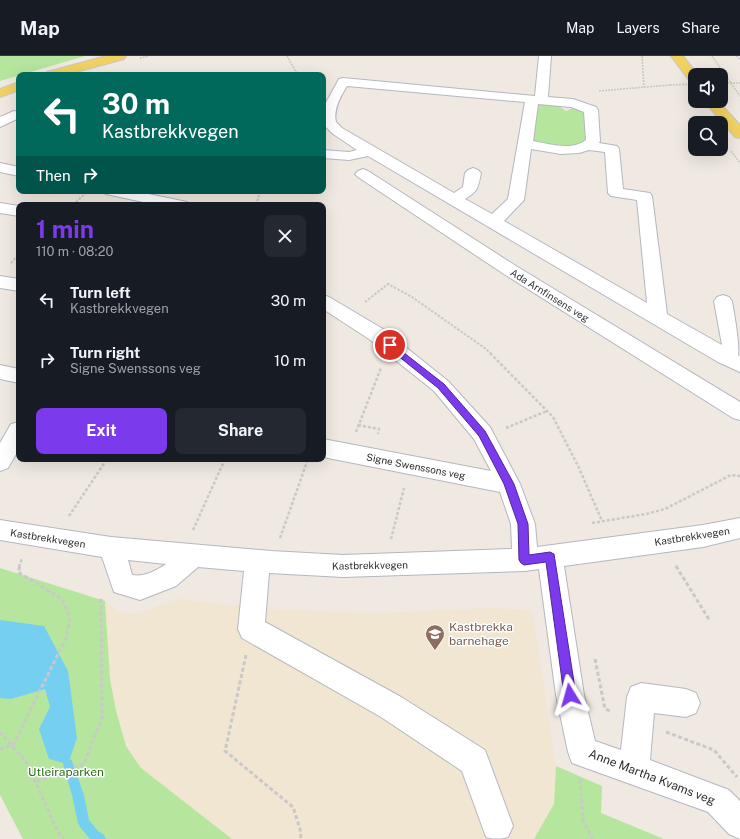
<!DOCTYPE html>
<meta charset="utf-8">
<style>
:root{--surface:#171b24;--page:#242831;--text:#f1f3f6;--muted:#9ea1a6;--line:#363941;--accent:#7c3aed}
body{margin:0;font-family:"Public Sans",sans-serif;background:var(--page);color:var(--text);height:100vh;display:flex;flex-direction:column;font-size:15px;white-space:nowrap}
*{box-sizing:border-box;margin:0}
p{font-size:13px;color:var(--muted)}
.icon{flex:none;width:22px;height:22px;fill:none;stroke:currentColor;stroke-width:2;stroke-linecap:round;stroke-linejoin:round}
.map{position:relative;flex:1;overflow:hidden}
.side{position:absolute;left:16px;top:146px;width:310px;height:260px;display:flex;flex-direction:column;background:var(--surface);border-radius:8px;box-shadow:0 4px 16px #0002}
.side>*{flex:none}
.hud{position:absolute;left:16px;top:16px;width:310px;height:122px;border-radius:8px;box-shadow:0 4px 16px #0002;background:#00695c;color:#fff;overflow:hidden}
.fabs{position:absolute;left:688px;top:12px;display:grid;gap:8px}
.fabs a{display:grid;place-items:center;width:40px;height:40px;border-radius:8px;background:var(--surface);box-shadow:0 4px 16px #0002;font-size:20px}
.pin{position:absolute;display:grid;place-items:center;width:34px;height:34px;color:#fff;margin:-17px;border:2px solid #fff;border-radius:50%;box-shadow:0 1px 4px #0007}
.me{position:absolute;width:44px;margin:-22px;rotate:352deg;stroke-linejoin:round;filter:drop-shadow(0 0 3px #0008)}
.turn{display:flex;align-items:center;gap:14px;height:84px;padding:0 20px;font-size:18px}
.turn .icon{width:52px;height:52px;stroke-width:2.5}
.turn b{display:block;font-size:28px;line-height:34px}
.then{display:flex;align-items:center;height:38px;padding:0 20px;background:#0003;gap:8px;font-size:15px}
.round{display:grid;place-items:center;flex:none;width:42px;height:42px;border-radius:8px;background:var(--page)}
.headline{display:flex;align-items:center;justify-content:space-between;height:68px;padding:0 20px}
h1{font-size:24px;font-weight:700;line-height:30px;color:var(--accent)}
.primary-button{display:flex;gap:8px;margin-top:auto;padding:8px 20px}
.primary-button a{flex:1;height:46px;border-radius:8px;background:var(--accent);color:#fff;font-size:16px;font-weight:700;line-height:46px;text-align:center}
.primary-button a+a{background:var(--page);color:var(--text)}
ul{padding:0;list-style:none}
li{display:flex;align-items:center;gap:12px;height:60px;padding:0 20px}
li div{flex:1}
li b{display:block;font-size:15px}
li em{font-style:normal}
header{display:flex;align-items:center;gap:24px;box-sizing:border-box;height:56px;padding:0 20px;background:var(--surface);border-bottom:1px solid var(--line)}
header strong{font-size:19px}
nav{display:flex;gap:22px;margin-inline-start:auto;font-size:14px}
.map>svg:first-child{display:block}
</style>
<header>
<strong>Map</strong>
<nav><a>Map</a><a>Layers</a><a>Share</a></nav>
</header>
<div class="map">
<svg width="740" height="783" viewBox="0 0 740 783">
<rect width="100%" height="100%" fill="#efe9e1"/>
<path fill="#f0e6d1" d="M178 543 267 553 376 557 492 552 532 554 556 710 554 748 534 783H232L141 712 126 690 116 655 110 623 105 545 116 555 127 557H139Z"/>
<g fill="#b6e59e">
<path d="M0 0H85L0 25Z"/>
<path d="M549 48H556L566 55 573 52 585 53V87C570 91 547 91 532 84L535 49Z"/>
<path d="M0 512 105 545 110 623 116 655 126 690 141 712 232 783H23L0 739Z"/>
<path d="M556 710 602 730 601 757 664 783H534L554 748Z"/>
</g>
<path fill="#75cff0" d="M0 564 44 570 68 615 77 682 68 708 49 703 39 673 50 651 45 633 11 643 0 642Z"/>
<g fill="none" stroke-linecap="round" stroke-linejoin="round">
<path fill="#75cff0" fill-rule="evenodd" d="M68 703 72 704 73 708 84 739 89 764 98 775 104 779 106 783H90L80 771 78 767 72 739 63 708 64 704Z"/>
<defs>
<g id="minor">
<path d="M539 0H551L548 41 573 43 596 51 598 54 600 85 599 87 617 90 619 93 623 133 650 137 652 140 667 258 722 289 714 245 717 241 723 239 729 241 732 245C734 257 740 289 738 299L740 300V316L718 306 368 100 349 104 323 102V94L349 96 357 94 333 78 323 68V52L339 23 343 22 535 40ZM347 30 525 46 508 143 492 158 465 143C478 135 478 132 481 117L478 114 473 112 468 114 465 117 463 131 454 137 342 72 336 66C333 54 340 41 347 30ZM538 48 571 51 584 56 586 84C572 95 549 88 533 85ZM531 93 561 98 579 97 589 94 605 96 608 137 611 140 637 144 647 247 504 165 524 144Z"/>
<path d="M14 55 19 56V62L0 71V61Z"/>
<path d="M0 107 19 111V120L0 116Z"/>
<path d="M363 113 368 115 516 210 740 346V364L733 362 504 218 358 121 355 118 358 115Z"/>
<path d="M103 135H134L187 146 189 149H157L106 138Z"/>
<path d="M0 147 19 150V160L0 157Z"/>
<path d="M0 220 19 223V235L0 232Z"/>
<path d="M323 239 329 241 383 273 448 325 490 371 520 428 535 468 537 491 703 469 740 462V482L703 491 564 510 584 639 595 685 621 694 627 641 631 631 641 627 686 633 696 637 700 647 696 657 686 661 654 657 650 704 729 734 740 745V783L729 778 708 756 572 707 568 696 556 639 539 513 525 515 343 521 269 517 265 566 401 641 485 694 513 770 508 781C501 783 493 783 486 781L462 715 381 661 242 582 238 573 244 515 198 511 176 530 140 544 114 536 102 501 0 484V464L111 481 271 495 343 499 512 493 511 468 500 436 323 401V383L491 415 474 383 434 335 369 283 323 253ZM128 504 166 508C156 515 144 521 132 519Z"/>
<path d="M0 309 19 313V327L0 323Z"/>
<path d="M19 366V393L8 412 0 415V387L11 368Z"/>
</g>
<g id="major">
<path d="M106 0H126L124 3 65 19H45L47 16Z"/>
<path d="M671 0H683L698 19H695V28L691 27Z"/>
<path d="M19 26V34L0 41V33Z"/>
<path d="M704 45H718L740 69V82L735 81Z"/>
</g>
</defs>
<use href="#minor" stroke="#b4b7c1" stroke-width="2"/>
<use href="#major" stroke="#c9c9c9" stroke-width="2"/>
<g stroke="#c9c9c9" stroke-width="1.5" stroke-dasharray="2 1" stroke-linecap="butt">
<path d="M287 0 296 16 302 19"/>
<path d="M642 0 644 31"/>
<path d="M712 0 740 40"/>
<path d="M736 0 740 3"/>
<path d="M140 2 149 0"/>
<path d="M599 35 670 29"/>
<path d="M731 95 740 107"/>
</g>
<g stroke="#c9c9c9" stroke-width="2" stroke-dasharray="2.5 1.5" stroke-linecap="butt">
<path d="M73 149 88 135"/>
<path d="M256 149 260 136 262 135"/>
<path d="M11 207 19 198"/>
<path d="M365 246 388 228 412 241 486 293 491 298"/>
</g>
<g stroke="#c9c9c9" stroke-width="2.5" stroke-dasharray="3 2" stroke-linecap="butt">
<path d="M490 297 553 361 579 412 602 465"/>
<path d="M358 369 379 373 378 378"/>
<path d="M506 372 547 355"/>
<path d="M356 376 381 312"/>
<path d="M69 460 107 403"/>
<path d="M592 467 646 458 665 453 731 419 740 420"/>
<path d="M193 474 225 403"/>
<path d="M280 482 308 403"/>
<path d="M391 483 404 432"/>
<path d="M676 510 677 511"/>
<path d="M19 511 22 502"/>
</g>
<g stroke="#c9c9c9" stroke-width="3" stroke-dasharray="4 2.5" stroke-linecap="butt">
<path d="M676 510 710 565"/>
<path d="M246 599 225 695 293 751 300 773 301 783"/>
<path d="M595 603 605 653 611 655"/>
<path d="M0 676 27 707 58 776 64 783"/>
<path d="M666 676 714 694 737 721"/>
<path d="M0 693 13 689 66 582 70 562 62 543 18 516 20 510"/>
<path d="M580 724 583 764 592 783"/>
<path d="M37 725 84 708 102 662 101 542"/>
</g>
<use href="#minor" fill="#fff" fill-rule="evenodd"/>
<use href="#major" fill="#f2d163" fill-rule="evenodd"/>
<g stroke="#c9c9c9" stroke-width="1.5" stroke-dasharray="2 1" stroke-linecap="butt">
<path d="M721 27H740"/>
<path d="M670 29 695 28"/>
</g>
</g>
<path fill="#7c3aed" stroke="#51269a" d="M390 286 444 328 485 375 514 428 528 468 529 499 550 496 554 498 576 639 574 643 570 645 566 643 564 639 546 506 524 509 521 507 519 504 518 468 504 428 479 380 438 332 387 291V287Z"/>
<defs>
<symbol id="school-pin" viewBox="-11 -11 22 30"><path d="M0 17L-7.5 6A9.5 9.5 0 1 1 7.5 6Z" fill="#8d6e63" stroke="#fff"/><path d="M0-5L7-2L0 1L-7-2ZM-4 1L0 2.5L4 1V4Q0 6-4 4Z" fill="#fff"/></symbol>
</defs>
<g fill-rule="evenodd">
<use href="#school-pin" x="424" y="567" width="22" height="30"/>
</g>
<g text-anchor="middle" stroke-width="3" stroke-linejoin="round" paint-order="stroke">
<g font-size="10" fill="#2e2e2e" stroke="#fff">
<text transform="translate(550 239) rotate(32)" y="4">Ada Arnfinsens veg</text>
<text transform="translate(416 410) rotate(11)" y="4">Signe Swenssons veg</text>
<text transform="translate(692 480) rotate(-9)" y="4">Kastbrekkvegen</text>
<text transform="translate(48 482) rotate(9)" y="4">Kastbrekkvegen</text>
<text transform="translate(370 509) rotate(-1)" y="4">Kastbrekkvegen</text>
</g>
<g font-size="12" fill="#785e54" stroke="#fff" text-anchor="start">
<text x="449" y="575">Kastbrekka<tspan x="449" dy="14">barnehage</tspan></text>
</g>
<g font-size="12" fill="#2c6e1b" stroke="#fff">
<text x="66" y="720">Utleiraparken</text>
</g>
<g font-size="12" fill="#2e2e2e" stroke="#fff">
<text transform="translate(652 721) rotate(21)" y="4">Anne Martha Kvams veg</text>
</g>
</g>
</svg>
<div class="fabs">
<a><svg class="icon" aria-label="sound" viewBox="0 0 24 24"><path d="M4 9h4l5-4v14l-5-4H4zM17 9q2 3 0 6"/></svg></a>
<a><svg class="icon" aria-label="search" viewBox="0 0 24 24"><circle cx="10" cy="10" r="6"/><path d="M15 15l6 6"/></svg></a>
</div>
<div class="pin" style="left:390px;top:289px;background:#d93025"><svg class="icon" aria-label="arrive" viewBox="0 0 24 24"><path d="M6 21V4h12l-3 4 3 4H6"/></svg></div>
<svg class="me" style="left:570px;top:639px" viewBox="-20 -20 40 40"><path d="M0-17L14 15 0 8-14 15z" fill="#7c3aed" stroke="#fff" stroke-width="4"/></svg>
<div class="hud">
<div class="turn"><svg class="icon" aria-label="left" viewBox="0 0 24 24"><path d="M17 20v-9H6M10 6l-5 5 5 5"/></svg><div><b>30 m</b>Kastbrekkvegen</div></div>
<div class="then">Then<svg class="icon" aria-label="right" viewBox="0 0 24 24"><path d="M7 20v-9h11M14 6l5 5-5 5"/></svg></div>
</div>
<section class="side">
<div class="headline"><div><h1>1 min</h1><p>110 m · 08:20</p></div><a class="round"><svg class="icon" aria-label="close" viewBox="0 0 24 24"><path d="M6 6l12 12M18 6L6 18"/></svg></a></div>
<ul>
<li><svg class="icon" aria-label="left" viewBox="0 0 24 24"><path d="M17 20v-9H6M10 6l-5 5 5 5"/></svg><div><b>Turn left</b><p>Kastbrekkvegen</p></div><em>30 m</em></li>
<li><svg class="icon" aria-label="right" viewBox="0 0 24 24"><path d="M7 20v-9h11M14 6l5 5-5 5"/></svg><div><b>Turn right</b><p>Signe Swenssons veg</p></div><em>10 m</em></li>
</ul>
<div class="primary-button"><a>Exit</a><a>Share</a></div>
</section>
</div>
